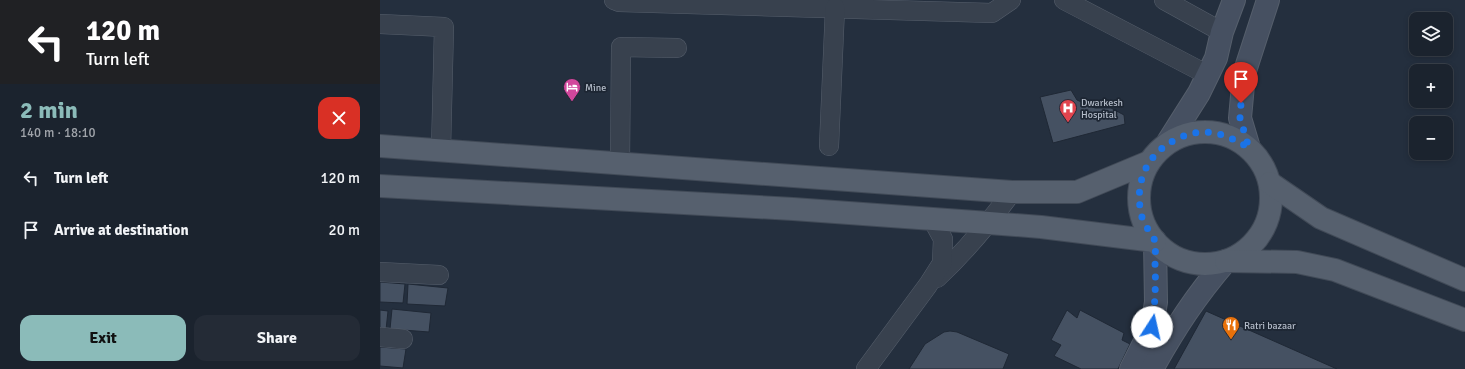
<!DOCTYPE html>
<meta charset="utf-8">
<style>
:root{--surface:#1b232e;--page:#242b36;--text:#f1f3f6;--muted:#a0a4aa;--line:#39404a;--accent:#8bbbb9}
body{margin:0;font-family:Signika,sans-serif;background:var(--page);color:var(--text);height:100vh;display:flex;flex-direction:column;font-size:15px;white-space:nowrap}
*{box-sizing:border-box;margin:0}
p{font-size:13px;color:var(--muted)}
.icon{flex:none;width:22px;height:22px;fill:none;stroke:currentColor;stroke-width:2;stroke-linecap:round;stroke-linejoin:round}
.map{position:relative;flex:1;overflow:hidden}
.panel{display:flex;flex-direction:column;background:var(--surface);width:380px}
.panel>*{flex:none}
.top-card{background:#202124;color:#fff;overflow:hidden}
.buttons{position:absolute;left:1029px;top:12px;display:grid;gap:8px}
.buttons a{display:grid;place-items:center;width:44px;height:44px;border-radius:8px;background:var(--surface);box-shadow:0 2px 6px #0003,0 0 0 1px var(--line);font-size:20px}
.pin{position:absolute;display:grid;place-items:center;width:34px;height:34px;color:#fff;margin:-41px -17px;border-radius:50% 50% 50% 0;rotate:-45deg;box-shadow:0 0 4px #0007}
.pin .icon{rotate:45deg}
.me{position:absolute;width:44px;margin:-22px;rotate:10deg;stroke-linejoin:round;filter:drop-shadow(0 0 3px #0008)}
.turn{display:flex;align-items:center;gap:14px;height:84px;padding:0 20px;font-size:18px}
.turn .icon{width:52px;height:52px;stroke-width:2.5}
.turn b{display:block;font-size:28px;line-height:34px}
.round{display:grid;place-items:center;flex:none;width:42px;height:42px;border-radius:12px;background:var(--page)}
.overview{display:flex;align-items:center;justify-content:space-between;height:68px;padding:0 20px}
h1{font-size:24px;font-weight:700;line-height:30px;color:var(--accent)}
.action{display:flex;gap:8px;margin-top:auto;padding:8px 20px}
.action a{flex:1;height:46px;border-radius:12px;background:var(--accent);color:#111;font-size:16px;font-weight:700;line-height:46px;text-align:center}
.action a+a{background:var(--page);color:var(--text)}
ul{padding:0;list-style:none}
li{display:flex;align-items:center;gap:12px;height:52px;padding:0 20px}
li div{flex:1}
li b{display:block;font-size:15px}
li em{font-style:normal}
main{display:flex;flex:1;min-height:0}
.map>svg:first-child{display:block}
</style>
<main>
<section class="panel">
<div class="top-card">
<div class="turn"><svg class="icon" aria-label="left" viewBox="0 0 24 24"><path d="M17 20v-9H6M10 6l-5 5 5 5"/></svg><div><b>120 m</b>Turn left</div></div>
</div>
<div class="overview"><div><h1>2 min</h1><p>140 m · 18:10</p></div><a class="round" style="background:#d93025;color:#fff"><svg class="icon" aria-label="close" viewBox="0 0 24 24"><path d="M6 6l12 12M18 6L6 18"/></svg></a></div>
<ul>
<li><svg class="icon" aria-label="left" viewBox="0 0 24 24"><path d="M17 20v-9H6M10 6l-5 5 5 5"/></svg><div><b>Turn left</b></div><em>120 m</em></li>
<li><svg class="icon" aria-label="arrive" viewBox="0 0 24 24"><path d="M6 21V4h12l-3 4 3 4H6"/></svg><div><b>Arrive at destination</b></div><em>20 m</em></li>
</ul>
<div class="action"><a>Exit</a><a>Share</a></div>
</section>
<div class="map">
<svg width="1085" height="369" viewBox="0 0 1085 369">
<rect width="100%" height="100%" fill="#242f3e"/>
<g fill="#455162" stroke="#1f2835">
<path d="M691 90 697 100 715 108H731L744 115 745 124 673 143 660 97Z"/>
<path d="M0 282 25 284 23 303 0 302Z"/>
<path d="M28 284 68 288 65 306 27 304Z"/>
<path d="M12 309 51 313 49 332 10 329Z"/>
<path d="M0 310 8 311 6 330H0Z"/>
<path d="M687 310 697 318 700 310 744 333 742 340 750 344 738 369H701L674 356 681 345 671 340Z"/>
<path d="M826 311 957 369H794Z"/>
<path d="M570 331 577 332 629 354 623 369H529L545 344 564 332Z"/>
<path d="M0 347 26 349 23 368 0 366Z"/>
</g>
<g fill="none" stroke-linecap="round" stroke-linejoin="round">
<defs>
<g id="street">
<path d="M234 0 239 2 612 13 631 0"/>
<path d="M684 0 828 75"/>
<path d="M784 0 842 32"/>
<path d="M0 24 64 27 61 150"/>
<path d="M449 146 455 8"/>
<path d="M240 163 241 47 297 48"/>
<path d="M0 272 59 275"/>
<path d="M557 278C585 252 609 223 632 192"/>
<path d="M0 337 23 339"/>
<path d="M486 369 548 285 562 263 563 239 552 219"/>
</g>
<g id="secondary">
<path d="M788 142 819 93 836 58 842 32 854 0"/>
<path d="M869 148 860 118 864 74 888 0"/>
<path d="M751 369 772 327 776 302 775 241"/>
<path d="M772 369C795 328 815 297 846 261"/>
</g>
<g id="primary">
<circle cx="825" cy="198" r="66"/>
<path d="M0 146 632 192H697L769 162"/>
<path d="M890 183 941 218 1085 280"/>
<path d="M0 186 413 209 609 223 661 227 775 241"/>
<path d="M846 261 917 262 955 270 1085 320"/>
</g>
</defs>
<use href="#street" stroke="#565f6c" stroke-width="20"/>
<use href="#secondary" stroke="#565f6c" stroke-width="24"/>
<use href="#primary" stroke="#414a57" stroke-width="24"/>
<use href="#street" stroke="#38414e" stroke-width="19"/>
<use href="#secondary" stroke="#465061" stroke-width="22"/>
<use href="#primary" stroke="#56606e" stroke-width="22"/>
</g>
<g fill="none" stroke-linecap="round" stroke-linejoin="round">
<path stroke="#1a73e8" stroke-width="7" stroke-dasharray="0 12.6" d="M772 327C775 305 776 285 775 263 775 257 776 249 775 242 774 235 766 228 763 221 752 184 766 152 801 137 826 126 848 135 869 148L860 118 861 103"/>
</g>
<defs>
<symbol id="hotel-pin" viewBox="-11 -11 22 30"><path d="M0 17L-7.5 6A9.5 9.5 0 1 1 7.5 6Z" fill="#d1479c" stroke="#1d2633"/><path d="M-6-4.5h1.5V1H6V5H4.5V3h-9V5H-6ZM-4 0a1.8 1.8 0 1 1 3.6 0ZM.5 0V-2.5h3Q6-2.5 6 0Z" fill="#fff"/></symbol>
<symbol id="hospital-pin" viewBox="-11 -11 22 30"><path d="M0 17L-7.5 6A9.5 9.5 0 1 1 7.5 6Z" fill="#e0444e" stroke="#1d2633"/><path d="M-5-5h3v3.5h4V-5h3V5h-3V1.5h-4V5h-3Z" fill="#fff"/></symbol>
<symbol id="restaurant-pin" viewBox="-11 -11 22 30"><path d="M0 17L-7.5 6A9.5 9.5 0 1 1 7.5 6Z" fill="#e8710a" stroke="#1d2633"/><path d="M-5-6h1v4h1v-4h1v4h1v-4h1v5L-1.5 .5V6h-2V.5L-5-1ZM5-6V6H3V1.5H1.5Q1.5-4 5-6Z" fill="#fff"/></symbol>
</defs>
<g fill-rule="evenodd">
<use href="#hotel-pin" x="182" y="77" width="20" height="27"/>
<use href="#hospital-pin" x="678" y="98" width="20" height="27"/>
<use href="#restaurant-pin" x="841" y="315" width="20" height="27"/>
</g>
<g text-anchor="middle" stroke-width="3.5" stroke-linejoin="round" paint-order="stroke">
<g font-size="10" fill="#b4bcc9" stroke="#1d2633" text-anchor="start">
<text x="205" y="91">Mine</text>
<text x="701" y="106">Dwarkesh<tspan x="701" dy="12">Hospital</tspan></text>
<text x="864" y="329">Ratri bazaar</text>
</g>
</g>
</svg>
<div class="buttons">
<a><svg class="icon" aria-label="layers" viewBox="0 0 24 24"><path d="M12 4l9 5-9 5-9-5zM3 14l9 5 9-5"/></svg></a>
<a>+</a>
<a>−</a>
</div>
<div class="pin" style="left:861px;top:103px;background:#d93025"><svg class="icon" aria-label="arrive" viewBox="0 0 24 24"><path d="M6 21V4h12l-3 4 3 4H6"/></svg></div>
<svg class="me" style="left:772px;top:327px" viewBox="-20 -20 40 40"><circle r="19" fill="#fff"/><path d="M0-13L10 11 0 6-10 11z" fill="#1a73e8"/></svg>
</div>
</main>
